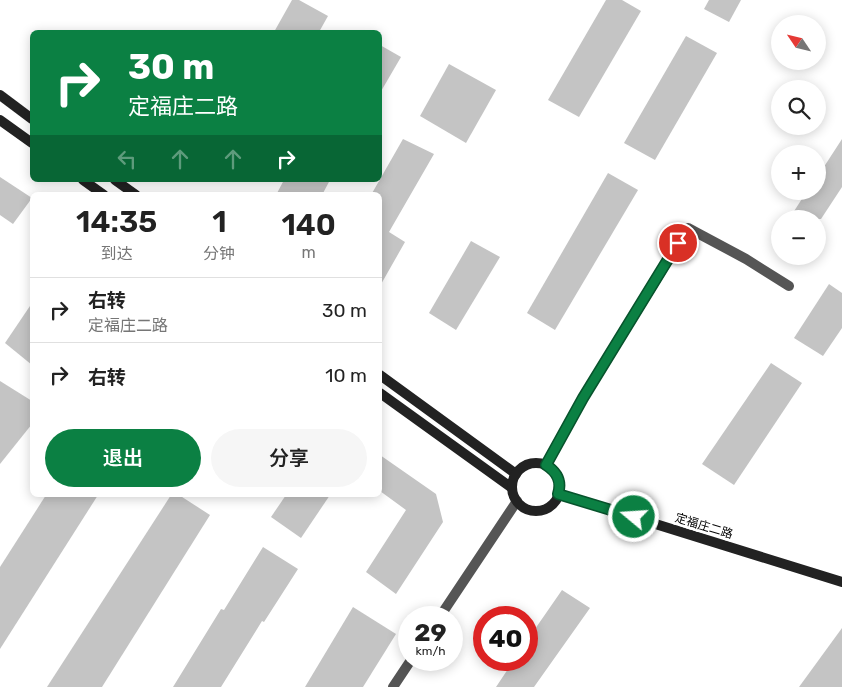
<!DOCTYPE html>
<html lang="zh">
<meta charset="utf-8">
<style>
:root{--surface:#fff;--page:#f6f6f6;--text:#222;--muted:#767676;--line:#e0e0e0;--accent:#0b8043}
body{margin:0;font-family:Rubik,"Noto Sans SC",sans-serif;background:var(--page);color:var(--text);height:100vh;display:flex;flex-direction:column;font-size:19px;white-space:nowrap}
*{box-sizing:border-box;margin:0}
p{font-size:16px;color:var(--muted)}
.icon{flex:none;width:28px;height:28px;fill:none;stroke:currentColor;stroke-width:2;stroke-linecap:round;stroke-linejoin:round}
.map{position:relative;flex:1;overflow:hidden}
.sheet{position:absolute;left:30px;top:192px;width:352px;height:305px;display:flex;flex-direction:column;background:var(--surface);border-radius:8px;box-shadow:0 2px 12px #0003}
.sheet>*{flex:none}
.top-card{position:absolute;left:30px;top:30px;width:352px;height:152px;border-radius:8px;box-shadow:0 2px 12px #0003;background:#0b8043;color:#fff;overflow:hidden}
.needle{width:32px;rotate:305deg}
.fabs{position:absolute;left:771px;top:15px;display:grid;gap:10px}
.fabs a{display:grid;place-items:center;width:55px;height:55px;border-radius:50%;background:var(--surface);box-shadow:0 2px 12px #0003;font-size:25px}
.speed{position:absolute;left:398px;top:606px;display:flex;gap:10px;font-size:25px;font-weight:700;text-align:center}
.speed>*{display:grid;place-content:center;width:65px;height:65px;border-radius:50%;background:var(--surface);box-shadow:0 2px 12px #0003;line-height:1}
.speed small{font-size:12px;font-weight:400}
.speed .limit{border:8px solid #d22;background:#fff;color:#111}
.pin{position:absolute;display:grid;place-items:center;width:42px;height:42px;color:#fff;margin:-21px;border:2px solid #fff;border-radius:50%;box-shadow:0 1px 5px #0007}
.me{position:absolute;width:55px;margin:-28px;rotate:288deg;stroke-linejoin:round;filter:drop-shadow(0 0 4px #0008)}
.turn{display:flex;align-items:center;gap:18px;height:105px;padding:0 15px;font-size:22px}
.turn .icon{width:65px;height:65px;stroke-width:2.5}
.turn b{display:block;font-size:35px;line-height:42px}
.lanes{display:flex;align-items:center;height:48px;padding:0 15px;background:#0003;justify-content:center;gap:25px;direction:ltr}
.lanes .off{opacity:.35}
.eta{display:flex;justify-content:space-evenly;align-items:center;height:85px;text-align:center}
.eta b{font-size:30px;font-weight:600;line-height:35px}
.cta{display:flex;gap:10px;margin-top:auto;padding:10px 15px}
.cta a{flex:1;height:58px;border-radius:30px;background:var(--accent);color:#fff;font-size:20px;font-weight:600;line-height:58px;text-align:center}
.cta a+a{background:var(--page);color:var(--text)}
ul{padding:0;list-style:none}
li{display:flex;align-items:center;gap:15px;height:65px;padding:0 15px;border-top:1px solid var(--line)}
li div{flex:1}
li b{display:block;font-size:19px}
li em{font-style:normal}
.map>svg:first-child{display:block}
</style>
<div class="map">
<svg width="842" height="687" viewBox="0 0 842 687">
<rect width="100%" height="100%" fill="#fff"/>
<g fill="#c4c4c4">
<path d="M292 0H299L328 16 319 32H274Z"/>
<path d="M606 0H622L641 11 579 117 548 100Z"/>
<path d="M709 0H741L729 22 704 9Z"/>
<path d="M686 36 717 53 655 160 624 143Z"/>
<path d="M380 45 401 57 380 93Z"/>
<path d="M449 64 496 90 466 143 420 116Z"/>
<path d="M403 139 434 154 389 232 405 242 380 286V195H371Z"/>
<path d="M842 139V187L821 219H789L807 191H818V176Z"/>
<path d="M608 173 638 190 555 330 527 313Z"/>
<path d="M0 177 32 198 13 224 0 215Z"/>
<path d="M284 180H330L322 195H276Z"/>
<path d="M471 241 500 257 456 330 429 313Z"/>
<path d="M829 284 842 293V328L823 356 794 338Z"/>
<path d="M32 303V365L5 343Z"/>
<path d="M771 363 802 383 734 485 702 464Z"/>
<path d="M0 381 32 401V424L0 464Z"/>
<path d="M380 455 436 494 443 522 396 594 366 572 406 510 380 491Z"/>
<path d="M46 495H98L0 649V567Z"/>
<path d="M171 495H179L210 515 102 687H47Z"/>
<path d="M286 495H330L301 538 271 517Z"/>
<path d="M263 547 298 569 264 622 262 621 221 687H173L221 609 224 610Z"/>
<path d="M562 590 590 608 534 687H496L514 660H526V642Z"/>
<path d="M353 607 396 634 363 687H305Z"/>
<path d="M842 628V687H799Z"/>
</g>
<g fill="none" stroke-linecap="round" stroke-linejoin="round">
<g stroke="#555" stroke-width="10">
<path d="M546 465 583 398 688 228 746 259 789 286"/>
<path d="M439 618 517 501"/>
<path d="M393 687 411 660"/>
</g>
<g stroke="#222" stroke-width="10">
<path d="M0 95 32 119"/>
<path d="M0 120 32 143"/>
<path d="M83 180 104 195"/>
<path d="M115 180 136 195"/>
<path d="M380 375 516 474"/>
<path d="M380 393 512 488"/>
<circle cx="536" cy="487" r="24"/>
<path d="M559 494 842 582"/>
</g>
</g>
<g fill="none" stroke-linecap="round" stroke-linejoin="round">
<defs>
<path id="route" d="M634 517 558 494C562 481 557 472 546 465L583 398 678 243"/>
</defs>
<use href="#route" stroke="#07532c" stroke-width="12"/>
<use href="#route" stroke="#0b8043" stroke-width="9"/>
</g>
<g text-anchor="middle" stroke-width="5" stroke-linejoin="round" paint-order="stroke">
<g font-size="12" fill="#000" stroke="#fff">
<text transform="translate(704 526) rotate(17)" y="4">定福庄二路</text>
</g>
</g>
</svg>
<div class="fabs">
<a><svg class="needle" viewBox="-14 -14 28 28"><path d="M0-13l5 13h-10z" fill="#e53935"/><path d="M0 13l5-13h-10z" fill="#767676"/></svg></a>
<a><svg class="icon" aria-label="search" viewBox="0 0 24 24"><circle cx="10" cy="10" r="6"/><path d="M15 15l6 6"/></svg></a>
<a>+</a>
<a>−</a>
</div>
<div class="speed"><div>29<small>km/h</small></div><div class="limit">40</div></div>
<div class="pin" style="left:678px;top:243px;background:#d93025"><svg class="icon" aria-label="arrive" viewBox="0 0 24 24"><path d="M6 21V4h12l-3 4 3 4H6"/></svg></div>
<svg class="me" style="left:634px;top:517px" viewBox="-20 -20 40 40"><circle r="17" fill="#0b8043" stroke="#fff" stroke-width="3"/><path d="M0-11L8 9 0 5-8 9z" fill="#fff"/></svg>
<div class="top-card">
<div class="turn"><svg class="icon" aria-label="right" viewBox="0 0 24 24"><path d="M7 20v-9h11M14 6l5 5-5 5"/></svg><div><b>30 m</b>定福庄二路</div></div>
<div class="lanes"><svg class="icon off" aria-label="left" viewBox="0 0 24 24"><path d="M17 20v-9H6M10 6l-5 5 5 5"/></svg><svg class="icon off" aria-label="ahead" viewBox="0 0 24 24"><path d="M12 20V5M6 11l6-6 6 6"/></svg><svg class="icon off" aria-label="ahead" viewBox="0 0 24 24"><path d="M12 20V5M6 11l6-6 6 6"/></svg><svg class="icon" aria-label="right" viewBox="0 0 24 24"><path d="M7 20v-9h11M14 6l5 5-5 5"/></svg></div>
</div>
<section class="sheet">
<div class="eta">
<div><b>14:35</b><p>到达</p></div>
<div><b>1</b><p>分钟</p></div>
<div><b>140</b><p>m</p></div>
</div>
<ul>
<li><svg class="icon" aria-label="right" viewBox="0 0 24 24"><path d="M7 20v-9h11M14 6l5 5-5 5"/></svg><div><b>右转</b><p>定福庄二路</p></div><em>30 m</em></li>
<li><svg class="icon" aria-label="right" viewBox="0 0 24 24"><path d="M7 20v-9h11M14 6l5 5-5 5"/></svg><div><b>右转</b></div><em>10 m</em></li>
</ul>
<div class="cta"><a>退出</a><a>分享</a></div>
</section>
</div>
